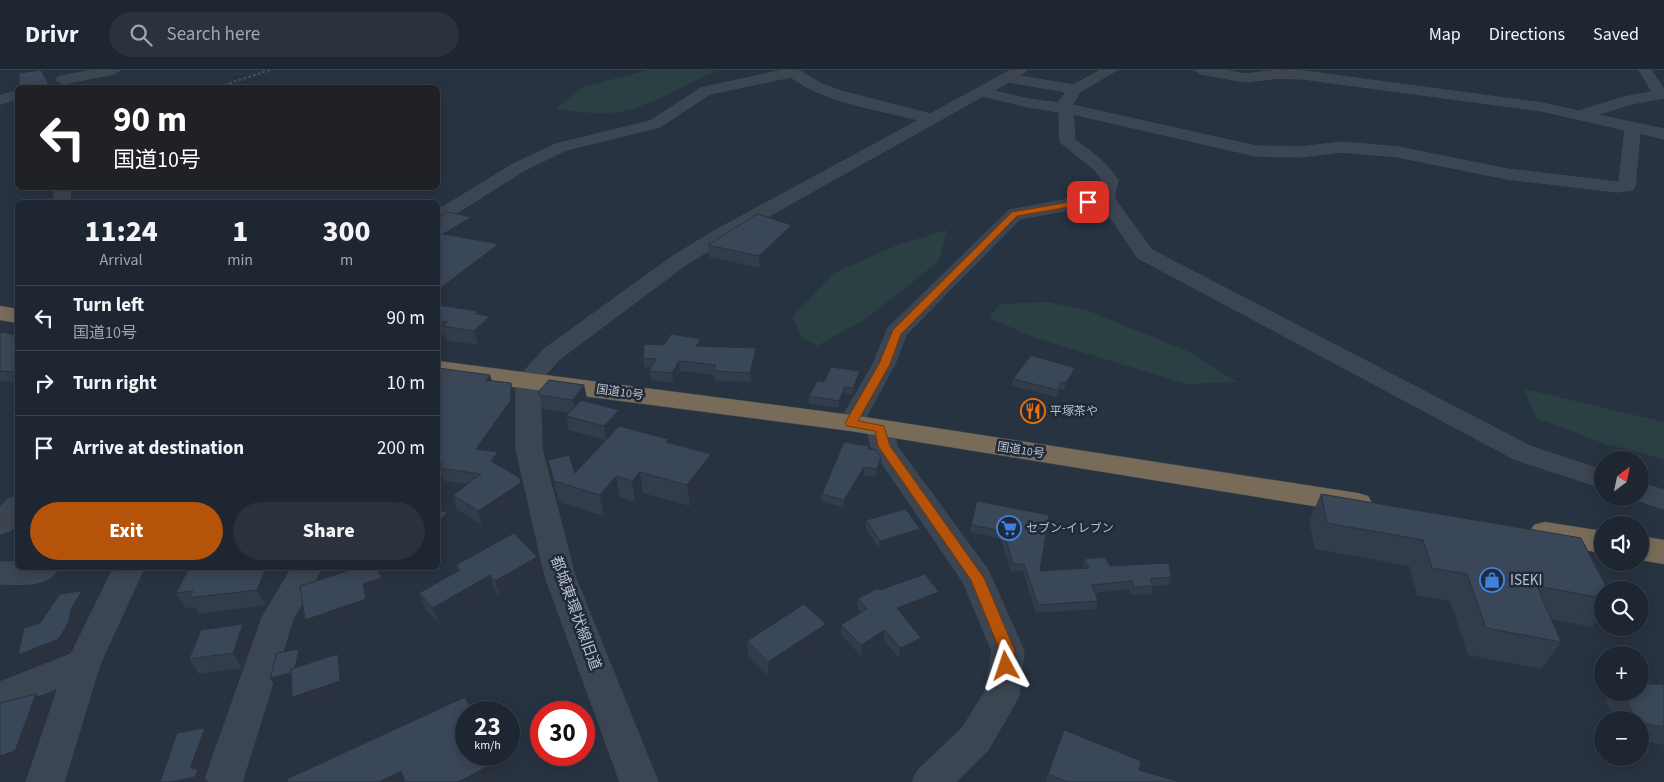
<!DOCTYPE html>
<meta charset="utf-8">
<style>
:root{--surface:#1e2632;--page:#2b323e;--text:#f1f3f6;--muted:#a1a5ac;--line:#3c434d;--accent:#b45309}
body{margin:0;font-family:"Source Sans 3","Noto Sans JP",sans-serif;background:var(--page);color:var(--text);height:100vh;display:flex;flex-direction:column;font-size:19px;white-space:nowrap}
*{box-sizing:border-box;margin:0}
p{font-size:16px;color:var(--muted)}
.icon{flex:none;width:28px;height:28px;fill:none;stroke:currentColor;stroke-width:2;stroke-linecap:round;stroke-linejoin:round}
.map{position:relative;flex:1;overflow:hidden}
.panel{position:absolute;left:15px;top:130px;width:425px;height:370px;display:flex;flex-direction:column;background:var(--surface);border-radius:8px;box-shadow:0 2px 12px #0003,0 0 0 1px var(--line)}
.panel>*{flex:none}
.top-card{position:absolute;left:15px;top:15px;width:425px;height:105px;border-radius:8px;box-shadow:0 2px 12px #0003,0 0 0 1px var(--line);background:#202124;color:#fff;overflow:hidden}
.needle{width:32px;rotate:33deg}
.buttons{position:absolute;left:1594px;top:381px;display:grid;gap:10px}
.buttons a{display:grid;place-items:center;width:55px;height:55px;border-radius:50%;background:var(--surface);box-shadow:0 2px 12px #0003,0 0 0 1px var(--line);font-size:25px}
.speed{position:absolute;left:455px;top:631px;display:flex;gap:10px;font-size:25px;font-weight:700;text-align:center}
.speed>*{display:grid;place-content:center;width:65px;height:65px;border-radius:50%;background:var(--surface);box-shadow:0 2px 12px #0003,0 0 0 1px var(--line);line-height:1}
.speed small{font-size:12px;font-weight:400}
.speed .limit{border:8px solid #d22;background:#fff;color:#111}
.pin{position:absolute;display:grid;place-items:center;width:42px;height:42px;color:#fff;margin:-21px;border-radius:10px;box-shadow:0 2px 8px #0006}
.me{position:absolute;width:55px;margin:-28px;rotate:355deg;stroke-linejoin:round;filter:drop-shadow(0 0 4px #0008)}
.turn{display:flex;align-items:center;gap:18px;height:105px;padding:0 15px;font-size:22px}
.turn .icon{width:65px;height:65px;stroke-width:2.5}
.turn b{display:block;font-size:35px;line-height:42px}
.eta{display:flex;justify-content:space-evenly;align-items:center;height:85px;text-align:center}
.eta b{font-size:30px;font-weight:800;line-height:35px}
.button{display:flex;gap:10px;margin-top:auto;padding:10px 15px}
.button a{flex:1;height:58px;border-radius:30px;background:var(--accent);color:#fff;font-size:20px;font-weight:800;line-height:58px;text-align:center}
.button a+a{background:var(--page);color:var(--text)}
ul{padding:0;list-style:none}
li{display:flex;align-items:center;gap:15px;height:65px;padding:0 15px;border-top:1px solid var(--line)}
li div{flex:1}
li b{display:block;font-size:19px}
li em{font-style:normal}
header{display:flex;align-items:center;gap:30px;box-sizing:border-box;height:70px;padding:0 25px;background:var(--surface);border-bottom:1px solid var(--line)}
header strong{font-size:24px}
nav{display:flex;gap:28px;margin-inline-start:auto;font-size:18px}
.search{width:350px;height:45px;background:var(--page);display:flex;align-items:center;gap:12px;box-sizing:border-box;padding:0 18px;border-radius:28px;color:var(--muted);font-size:19px}
.map>svg:first-child{display:block}
</style>
<header>
<strong>Drivr</strong>
<div class="search"><svg class="icon" aria-label="search" viewBox="0 0 24 24"><circle cx="10" cy="10" r="6"/><path d="M15 15l6 6"/></svg>Search here</div>
<nav><a>Map</a><a>Directions</a><a>Saved</a></nav>
</header>
<div class="map">
<svg width="1664" height="712" viewBox="0 0 1664 712">
<rect width="100%" height="100%" fill="#283342"/>
<g fill="#2a4043">
<path d="M649 0H709L714 2C687 15 658 31 629 40 606 46 579 42 556 39L582 17Z"/>
<path d="M947 160 939 191 867 248 817 276 802 267 792 247 834 203 895 176Z"/>
<path d="M1048 232 1089 241 1189 282 1237 312 1187 314 1035 268 989 248 1000 234Z"/>
<path d="M1524 319 1664 352V389L1606 374 1536 348Z"/>
</g>
<g fill="none" stroke-linecap="round" stroke-linejoin="round">
<defs>
<g id="street">
<path d="M94 0H120L114 4 63 14 56 10 58 7Z"/>
<path d="M784 0H798L822 14 841 21 930 44 1011 0H1027L1020 6 1073 15 1101 0H1117L1080 22 1072 35 1256 76 1300 77 1342 72 1398 77 1507 99 1617 112H1619L1625 60 1542 41 1303 9 1279 8 1245 12 1201 4 1195 0H1222L1245 4 1279 0 1303 1 1542 33 1579 41 1624 27 1652 22 1639 0H1651L1664 19V28L1631 34 1597 45 1664 59V69L1640 63 1635 116 1633 120 1617 122 1507 109 1398 87 1342 82 1300 87 1256 86 1073 44 1075 70C1093 83 1106 92 1118 110L1114 128 1152 180 1532 377 1602 400V418L1514 389 1138 188 1101 134 1020 149 906 265 895 294 860 358 851 361 842 358 839 353 873 294 888 258 1009 140 1097 124 1102 110 1095 100 1060 72 1059 42 1028 37 983 26 728 169 687 194 560 289 540 311 542 379 575 506 658 712H620L545 506 516 379V310L544 279 673 186 714 161 919 50C880 40 823 32 791 7L710 24 660 57 566 80 525 100 444 151 438 152V140L513 94 556 74 650 51 701 18ZM1009 12 1066 22 1058 33 1028 29 994 21Z"/>
<path d="M18 21V29L0 34V26Z"/>
<path d="M55 118H71L70 132H54Z"/>
<path d="M880 350 889 353 893 358 897 376 988 500 1024 581 1019 625 1014 635 988 680 956 712H912L918 700 962 658 985 622 992 581 963 512 871 377 867 358 871 353Z"/>
<path d="M1640 413 1664 420V439L1630 428H1640Z"/>
<path d="M18 427V453L10 461 0 464V437L8 429Z"/>
<path d="M0 492H18V498H59C48 518 20 514 0 514Z"/>
<path d="M114 498H144L100 594 64 712H26L58 618 0 641V612L71 584Z"/>
<path d="M292 498H322L293 549 242 712H204L262 548Z"/>
</g>
<g id="highway">
<path d="M0 236 18 239V253L0 250Z"/>
<path d="M438 291 851 345 1357 423 1368 426 1372 433 1368 440 1357 443 851 361 438 307Z"/>
<path d="M1545 452 1602 461V483L1534 471 1529 463 1534 455Z"/>
<path d="M1640 466 1664 470V494L1640 490Z"/>
</g>
</defs>
<use href="#street" stroke="#464e5b" stroke-width="1"/>
<use href="#highway" stroke="#46505c" stroke-width="1"/>
<path stroke="#43595b" stroke-width="2" stroke-dasharray="2.5 2.5" stroke-linecap="butt" d="M215 18 270 0"/>
<use href="#street" fill="#3c4552" fill-rule="evenodd"/>
<use href="#highway" fill="#786c59" fill-rule="evenodd"/>
</g>
<g fill="#323d4c">
<path d="M438 148 475 159 461 167 499 174 502 186 438 235 477 241 478 244 490 246 494 259 478 275 446 270 445 265 438 264Z"/>
<path d="M792 155V167L760 198 709 187 708 175Z"/>
<path d="M0 262 18 265V313L0 311Z"/>
<path d="M702 276 757 288 751 312 715 311 714 305 680 301 673 313 651 310 649 301 651 298 644 297 643 288Z"/>
<path d="M438 298 492 311 514 326V343L488 381 501 396V397L525 426 482 455 457 439 453 425 467 414 444 411 442 406 438 405Z"/>
<path d="M1075 298 1074 305 1064 320 1060 319 1057 327 1012 316 1013 309Z"/>
<path d="M860 301V309L853 325 845 324 839 338 809 334V326L824 312Z"/>
<path d="M584 315 587 329 585 331 619 340 622 355 620 357 668 369V373L711 384 713 405 690 436 643 423 635 432 620 427 604 446 559 432 548 390 575 403 606 370 569 360 566 346 568 343 543 339 539 325Z"/>
<path d="M869 376V379L881 394 876 407 864 405 844 438 822 431V424Z"/>
<path d="M1321 424 1602 520V543L1592 557 1551 549 1561 572 1541 599 1468 585 1450 531 1417 525 1409 496 1315 479 1309 451Z"/>
<path d="M977 431 1040 501 1083 498V497L1084 489 1110 496 1171 507 1168 515 1153 516 1151 524 1132 525 1129 519 1094 523 1098 531 1096 539 1036 543 1023 501 1011 502 1001 469 970 462 971 455Z"/>
<path d="M866 450 919 467 879 479 866 458Z"/>
<path d="M456 495 542 502 500 526 495 521 439 554 425 538 419 523 458 501Z"/>
<path d="M189 498H267L275 512 266 535 199 544 195 537 186 538 176 523Z"/>
<path d="M880 520 938 532 903 546 921 568 920 578 899 589 884 570 861 586 841 565V555L861 542 858 538V528Z"/>
<path d="M243 554 253 569 242 598 199 604 189 589Z"/>
<path d="M826 554V569L769 606 748 585 747 571Z"/>
<path d="M1664 614V675L1640 671V650H1615L1605 630 1612 622H1640Z"/>
<path d="M1048 704 1180 712H1046Z"/>
</g>
<g fill="#29323e">
<path d="M472 147 475 159 447 177 443 164Z"/>
<path d="M792 155V167L760 198 759 186Z"/>
<path d="M499 174 502 186 438 235V220Z"/>
<path d="M477 241 480 254 490 246 494 259 478 275 474 261Z"/>
<path d="M701 269 702 278 696 276Z"/>
<path d="M756 278 757 288 751 312 750 303Z"/>
<path d="M679 291 680 301 673 313 672 303Z"/>
<path d="M1075 298 1074 305 1064 320 1066 313Z"/>
<path d="M860 301V309L853 325V318Z"/>
<path d="M490 305 494 318 486 310Z"/>
<path d="M511 313 514 326V343L480 392 476 379Z"/>
<path d="M584 315 587 329 576 344 573 330Z"/>
<path d="M845 317V324L839 338V331Z"/>
<path d="M619 340 622 355 607 370 604 356Z"/>
<path d="M498 382 501 396 495 404 491 391Z"/>
<path d="M711 384 713 405 690 436 687 415Z"/>
<path d="M881 387V394L876 407 877 399Z"/>
<path d="M864 397V405L844 438V430Z"/>
<path d="M640 402 643 423 635 432 632 411Z"/>
<path d="M616 406 620 427 604 446 600 425Z"/>
<path d="M520 408 525 426 482 455 478 441Z"/>
<path d="M447 442 449 449 438 465V454Z"/>
<path d="M920 459 919 467 879 479 880 471Z"/>
<path d="M537 487 542 502 500 526 495 511Z"/>
<path d="M253 498H267L275 512 266 535 257 520 252 499Z"/>
<path d="M378 498H381L387 522 369 528 372 543 312 564 305 550 363 514Z"/>
<path d="M490 505 495 521 439 554 433 538Z"/>
<path d="M82 521 92 535 81 553 79 564 70 583 29 599 18 585 71 539Z"/>
<path d="M939 522 938 532 896 549 897 538Z"/>
<path d="M0 542 4 547 0 554Z"/>
<path d="M243 554 253 569 242 598 233 583Z"/>
<path d="M826 554V569L769 606 768 592Z"/>
<path d="M885 560 884 570 861 586V575Z"/>
<path d="M921 568 920 578 899 589 900 578Z"/>
<path d="M299 579 304 587 298 611 274 615 270 608Z"/>
<path d="M338 584 346 599 348 627 301 643 292 627Z"/>
<path d="M36 624 49 639 29 697 0 705V686Z"/>
<path d="M205 658 216 673 204 707 208 712H171L191 696Z"/>
<path d="M493 694 501 712H458Z"/>
<path d="M401 701 407 712H379Z"/>
</g>
<g fill="#3a4758" stroke="#29323e">
<path d="M41 0 48 13V18H19V3Z"/>
<path d="M447 142 472 147 443 164 499 174 438 220V148Z"/>
<path d="M757 144 792 155 759 186 708 175Z"/>
<path d="M438 235 477 241 476 244 490 246 474 261 442 256 447 252 438 251Z"/>
<path d="M0 262 18 265V302L0 301Z"/>
<path d="M671 264 701 269 696 276 756 278 750 303 714 301 716 295 679 291 672 303 649 301 656 289 643 288 644 274 664 275Z"/>
<path d="M1031 285 1075 298 1066 313 1061 312 1058 320 1013 309Z"/>
<path d="M831 297 860 301 853 318 845 317 839 331 809 326 817 311 824 312Z"/>
<path d="M438 298 490 305 486 310 511 313V330L476 379 498 382 491 391 520 408 521 413 478 441 453 425 481 404 440 398 443 393H438Z"/>
<path d="M549 310 584 315 573 330 539 325V321Z"/>
<path d="M581 330 619 340 604 356 566 346Z"/>
<path d="M619 356 668 369 666 372 711 384 687 415 640 402 632 411 616 406 600 425 554 411 548 390 569 385 575 403Z"/>
<path d="M844 372 869 376 868 379 876 380 881 387 877 399 864 397 844 430 822 424Z"/>
<path d="M1321 424 1581 468 1608 520H1602V528L1537 516 1561 572 1486 558 1467 504 1432 498 1423 470 1327 453Z"/>
<path d="M977 431 1049 445 1040 501 1089 498 1084 489 1105 487 1110 496 1169 493 1171 507 1150 509 1153 516 1134 517 1132 511 1092 515 1098 531 1038 535 1024 494H1013L1003 461 971 455Z"/>
<path d="M906 439 920 459 880 471 866 450Z"/>
<path d="M438 440 447 442 438 454Z"/>
<path d="M514 463 537 487 495 511 490 505 433 538 419 523 460 500 456 495Z"/>
<path d="M189 498H253L252 499 266 498 257 520 189 528 193 521 176 523Z"/>
<path d="M357 498H378L381 508 363 514 366 529 305 550 300 516Z"/>
<path d="M925 504 939 522 897 538 921 568 900 578 885 560 861 575 841 555 867 539 858 528 879 518 880 520Z"/>
<path d="M82 521 71 539 69 551 59 569 18 585 24 558 40 553 60 524Z"/>
<path d="M804 534 826 554 768 592 747 571Z"/>
<path d="M243 554 233 583 189 589 201 560Z"/>
<path d="M299 579 295 598 291 599V603L270 608 277 583Z"/>
<path d="M338 584 340 611 292 627 291 599Z"/>
<path d="M1640 614H1664V657L1640 653V650H1636L1622 622H1640Z"/>
<path d="M36 624 15 681 0 686V633Z"/>
<path d="M465 627 472 642H466V685H490L493 694 458 712H405L401 701 379 712H287V709Z"/>
<path d="M205 658 191 696 193 699H198L195 707 171 712H160L177 663Z"/>
<path d="M1064 660 1141 691 1139 700 1180 712H1068L1048 704Z"/>
</g>
<path fill="#b45309" stroke="#753606" d="M1088 129 1091 130V133L1017 146 901 264 890 294 858 351 884 356 890 376 984 508 1015 581 1011 600 1006 602 1001 600 998 596 1000 581 971 510 878 376 875 361 847 356 845 353 879 294 893 260 1012 142Z"/>
<defs>
<symbol id="restaurant-ring" viewBox="-11 -11 22 22"><circle r="9.5" fill="#202a38" stroke="#e8710a" stroke-width="1.5"/><path d="M-5-6h1v4h1v-4h1v4h1v-4h1v5L-1.5 .5V6h-2V.5L-5-1ZM5-6V6H3V1.5H1.5Q1.5-4 5-6Z" fill="#e8710a"/></symbol>
<symbol id="supermarket-ring" viewBox="-11 -11 22 22"><circle r="9.5" fill="#202a38" stroke="#3f7fe0" stroke-width="1.5"/><path d="M-6-5.5h2.5l.6 2H6L4.5 2H-2.5L-4.4-4H-6ZM-1.5 3.2a1.3 1.3 0 1 0 .1 0ZM3 3.2a1.3 1.3 0 1 0 .1 0Z" fill="#3f7fe0"/></symbol>
<symbol id="shop-ring" viewBox="-11 -11 22 22"><circle r="9.5" fill="#202a38" stroke="#3f7fe0" stroke-width="1.5"/><path d="M-5-2.5h2.3a2.7 3.5 0 0 1 5.4 0H5L5.5 6h-11ZM-1.5-2.5h3a1.5 2.3 0 0 0-3 0Z" fill="#3f7fe0"/></symbol>
</defs>
<g fill-rule="evenodd">
<use href="#restaurant-ring" x="1019" y="327" width="28" height="28"/>
<use href="#supermarket-ring" x="995" y="444" width="28" height="28"/>
<use href="#shop-ring" x="1478" y="496" width="28" height="28"/>
</g>
<g text-anchor="middle" stroke-width="5" stroke-linejoin="round" paint-order="stroke">
<g font-size="12" fill="#b9c0cc" stroke="#202a38">
<text transform="translate(620 322) rotate(8)" y="4">国道10号</text>
<text transform="translate(1021 380) rotate(9)" y="4">国道10号</text>
</g>
<g font-size="12" fill="#b9c0cc" stroke="#202a38" text-anchor="start">
<text x="1050" y="345">平塚茶や</text>
<text x="1026" y="462">セブン-イレブン</text>
</g>
<g font-size="15" fill="#b9c0cc" stroke="#202a38" text-anchor="start">
<text x="1510" y="515">ISEKI</text>
</g>
<g font-size="15" fill="#b9c0cc" stroke="#202a38">
<text transform="translate(576 543) rotate(70)" y="5">都城東環状線旧道</text>
</g>
</g>
</svg>
<div class="buttons">
<a><svg class="needle" viewBox="-14 -14 28 28"><path d="M0-13l5 13h-10z" fill="#e53935"/><path d="M0 13l5-13h-10z" fill="#a1a5ac"/></svg></a>
<a><svg class="icon" aria-label="sound" viewBox="0 0 24 24"><path d="M4 9h4l5-4v14l-5-4H4zM17 9q2 3 0 6"/></svg></a>
<a><svg class="icon" aria-label="search" viewBox="0 0 24 24"><circle cx="10" cy="10" r="6"/><path d="M15 15l6 6"/></svg></a>
<a>+</a>
<a>−</a>
</div>
<div class="speed"><div>23<small>km/h</small></div><div class="limit">30</div></div>
<div class="pin" style="left:1088px;top:132px;background:#d93025"><svg class="icon" aria-label="arrive" viewBox="0 0 24 24"><path d="M6 21V4h12l-3 4 3 4H6"/></svg></div>
<svg class="me" style="left:1006px;top:596px" viewBox="-20 -20 40 40"><path d="M0-17L14 15 0 8-14 15z" fill="#b45309" stroke="#fff" stroke-width="4"/></svg>
<div class="top-card">
<div class="turn"><svg class="icon" aria-label="left" viewBox="0 0 24 24"><path d="M17 20v-9H6M10 6l-5 5 5 5"/></svg><div><b>90 m</b>国道10号</div></div>
</div>
<section class="panel">
<div class="eta">
<div><b>11:24</b><p>Arrival</p></div>
<div><b>1</b><p>min</p></div>
<div><b>300</b><p>m</p></div>
</div>
<ul>
<li><svg class="icon" aria-label="left" viewBox="0 0 24 24"><path d="M17 20v-9H6M10 6l-5 5 5 5"/></svg><div><b>Turn left</b><p>国道10号</p></div><em>90 m</em></li>
<li><svg class="icon" aria-label="right" viewBox="0 0 24 24"><path d="M7 20v-9h11M14 6l5 5-5 5"/></svg><div><b>Turn right</b></div><em>10 m</em></li>
<li><svg class="icon" aria-label="arrive" viewBox="0 0 24 24"><path d="M6 21V4h12l-3 4 3 4H6"/></svg><div><b>Arrive at destination</b></div><em>200 m</em></li>
</ul>
<div class="button"><a>Exit</a><a>Share</a></div>
</section>
</div>
